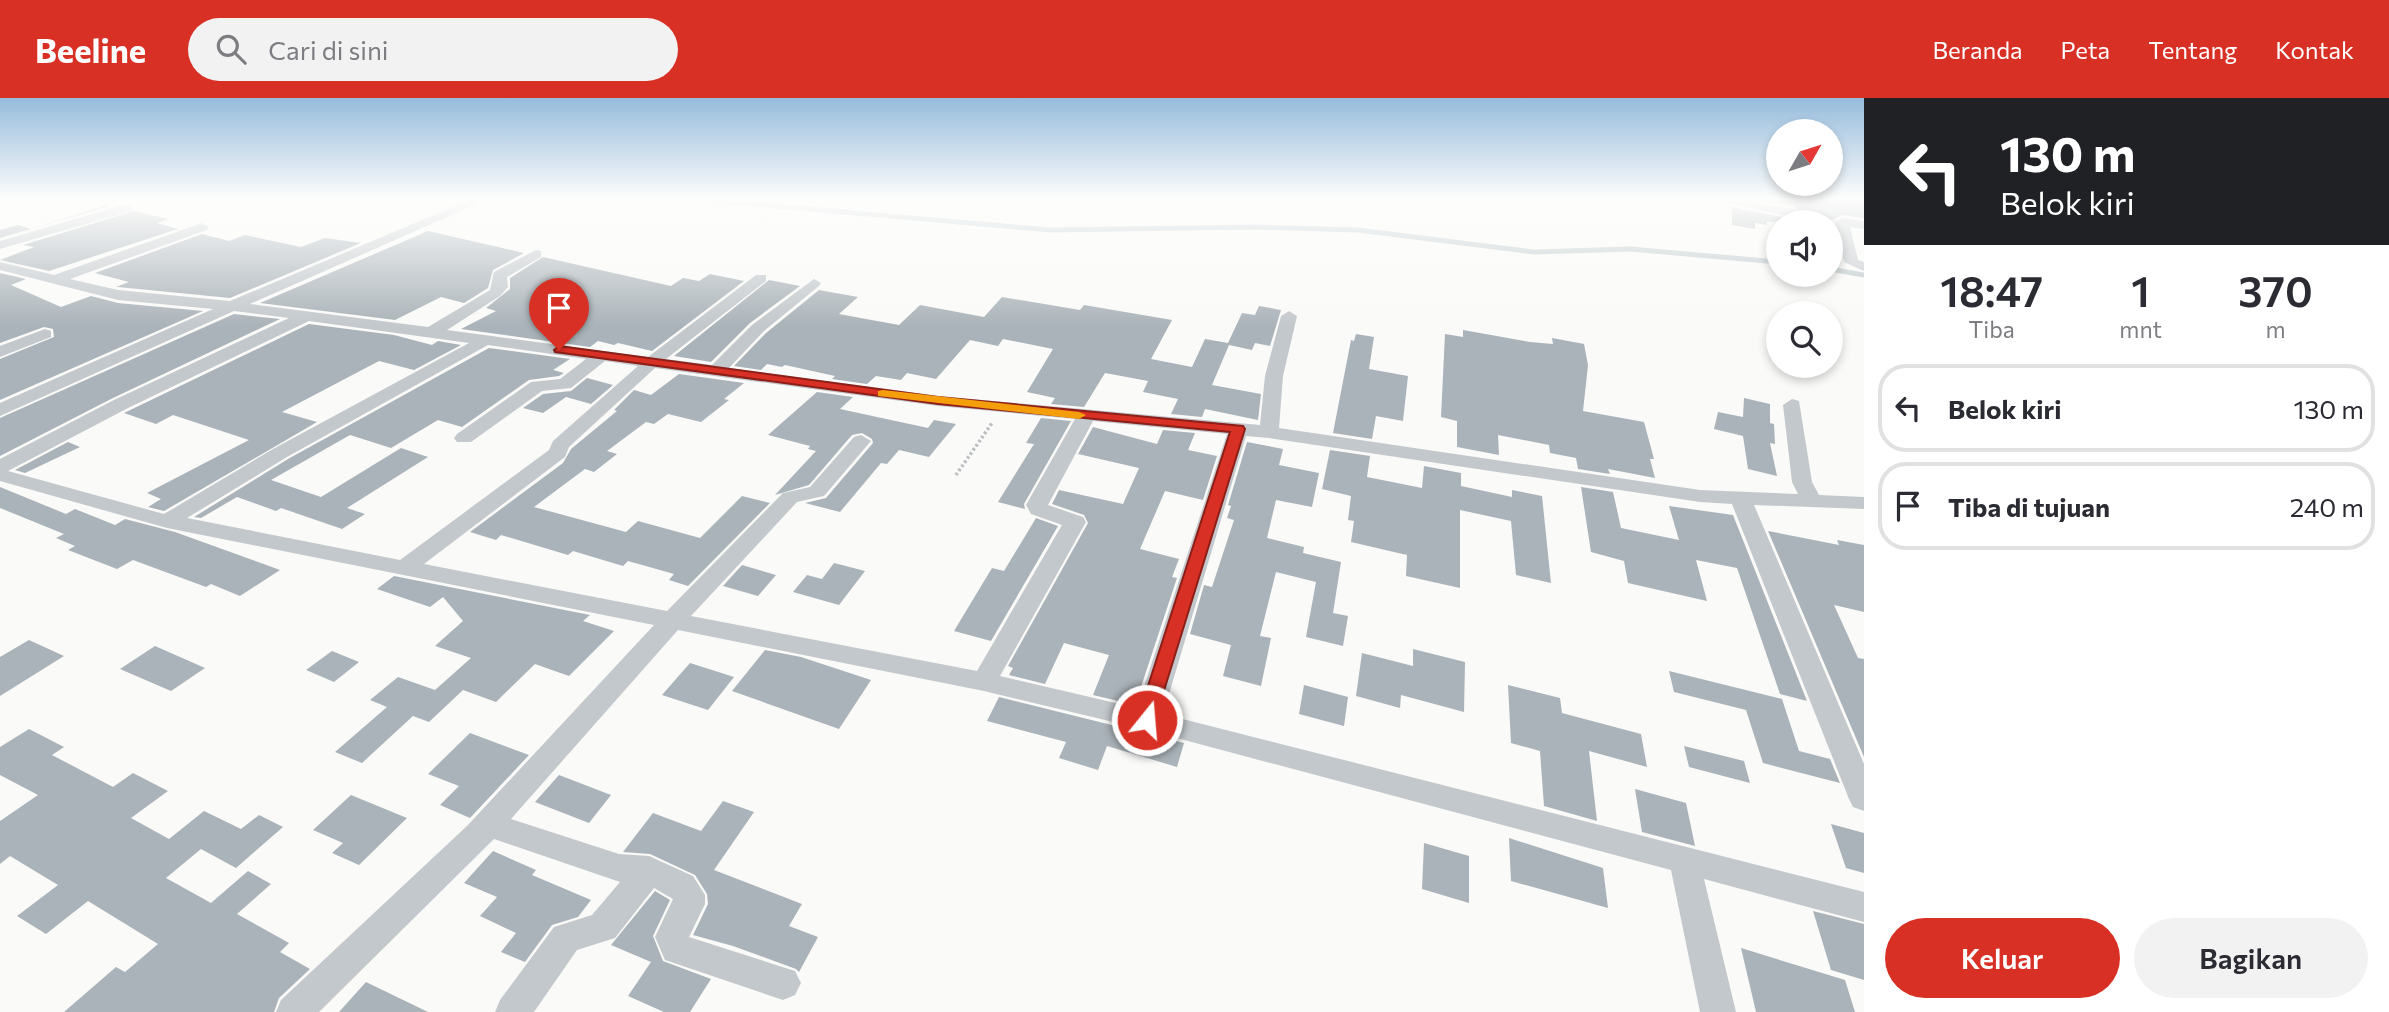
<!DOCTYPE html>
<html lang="id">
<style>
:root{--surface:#fff;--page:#f2f2f3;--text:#2b2b33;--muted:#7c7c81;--line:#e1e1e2;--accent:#d93025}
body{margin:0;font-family:Commissioner,sans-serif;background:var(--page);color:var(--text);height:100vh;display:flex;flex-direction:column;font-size:26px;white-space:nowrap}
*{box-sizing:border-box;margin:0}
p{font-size:23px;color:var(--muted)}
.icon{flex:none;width:38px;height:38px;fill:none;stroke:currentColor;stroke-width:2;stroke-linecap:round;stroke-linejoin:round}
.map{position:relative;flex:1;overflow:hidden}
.drawer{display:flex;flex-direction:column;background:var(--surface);width:525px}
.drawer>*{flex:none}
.top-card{background:#202124;color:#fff;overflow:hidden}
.needle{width:46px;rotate:51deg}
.tools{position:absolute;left:1766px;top:21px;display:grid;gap:14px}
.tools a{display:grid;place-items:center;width:77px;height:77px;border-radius:50%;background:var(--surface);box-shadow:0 4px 10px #0003;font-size:35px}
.pin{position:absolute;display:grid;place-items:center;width:60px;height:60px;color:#fff;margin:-72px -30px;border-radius:50% 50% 50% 0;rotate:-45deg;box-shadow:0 0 7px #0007}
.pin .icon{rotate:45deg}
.me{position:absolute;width:77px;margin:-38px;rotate:17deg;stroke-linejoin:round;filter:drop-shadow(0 0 5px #0008)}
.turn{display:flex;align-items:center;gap:24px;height:147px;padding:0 21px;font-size:32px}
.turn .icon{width:91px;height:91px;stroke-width:2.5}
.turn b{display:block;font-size:49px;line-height:60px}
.eta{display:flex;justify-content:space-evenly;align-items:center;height:119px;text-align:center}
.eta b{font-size:42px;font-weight:600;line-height:49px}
.primary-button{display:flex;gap:14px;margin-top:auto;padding:14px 21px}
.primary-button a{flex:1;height:80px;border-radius:42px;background:var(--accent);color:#fff;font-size:28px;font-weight:600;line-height:80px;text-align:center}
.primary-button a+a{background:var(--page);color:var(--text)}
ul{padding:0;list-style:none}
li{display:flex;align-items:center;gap:21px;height:88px;margin:0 14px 10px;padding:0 7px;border:4px solid var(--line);border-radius:28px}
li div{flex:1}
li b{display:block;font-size:26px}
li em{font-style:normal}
header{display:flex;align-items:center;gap:42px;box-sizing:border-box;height:98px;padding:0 35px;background:var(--accent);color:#fff}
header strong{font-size:33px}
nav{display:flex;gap:38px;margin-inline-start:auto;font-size:24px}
.search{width:490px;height:63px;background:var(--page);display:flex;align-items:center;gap:18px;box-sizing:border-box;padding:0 24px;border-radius:38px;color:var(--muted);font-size:26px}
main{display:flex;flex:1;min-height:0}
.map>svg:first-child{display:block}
</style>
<header>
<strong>Beeline</strong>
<div class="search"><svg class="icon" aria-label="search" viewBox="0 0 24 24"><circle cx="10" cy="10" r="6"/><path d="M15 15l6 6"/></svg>Cari di sini</div>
<nav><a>Beranda</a><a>Peta</a><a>Tentang</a><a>Kontak</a></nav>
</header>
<main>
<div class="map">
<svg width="1864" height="914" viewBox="0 0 1864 914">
<rect width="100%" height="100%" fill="#fafaf8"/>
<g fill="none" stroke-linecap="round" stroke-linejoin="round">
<g stroke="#bbc7cb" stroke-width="5">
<path d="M696 101 1050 132 1256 129 1358 132 1534 154 1630 151 1778 164"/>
<path d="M1830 171 1864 177"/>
</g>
</g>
<g fill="#aab3b9">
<path d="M1745 101H1864V120L1842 117 1833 122 1800 114 1793 108Z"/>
<path d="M107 107 110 108 0 140V132L18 127 31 131Z"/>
<path d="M1732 109 1786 120 1787 123 1767 124V127L1755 125V131L1732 127Z"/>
<path d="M134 113 168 121 157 125 178 131 49 173 0 162 34 149 23 147Z"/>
<path d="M428 133 524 155 493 172 488 190 464 205 441 199 395 222 260 205Z"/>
<path d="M202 136 229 143 245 137 301 149 325 140 361 145 230 200 118 189H116L129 184 95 175Z"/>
<path d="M543 159 671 188 683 180 699 183 710 176 744 183 652 253 618 245 614 247 598 243 590 249 461 231 496 213 486 210 510 191V180Z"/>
<path d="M0 175 26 181 11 187 61 209 91 198 118 205 203 213 0 302V261L54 239 53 231 44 229 0 245Z"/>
<path d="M769 182 800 188 750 225 711 264 674 258Z"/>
<path d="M819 192 858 199 839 216 899 227 920 207 984 219 1002 199 1080 212 1084 207 1172 222 1151 261 1192 269 1205 241 1228 245 1242 215 1255 217 1259 208 1281 212 1270 248 1255 245 1252 252 1229 247 1212 287 1261 296 1258 322 1205 311 1202 319 1171 316 1178 301 1143 294 1148 283 1105 275 1084 309 1051 306 1055 300 1027 294 1053 251 1003 241 998 248 970 242 936 281 907 275 901 282 876 278 867 286 832 281 835 278 785 267 782 269 767 266 761 272 734 268 766 235Z"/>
<path d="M234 216 280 221 113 300 0 358V320Z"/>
<path d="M309 226 394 237 432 247 438 243 461 247 414 272 379 263 282 314 317 324 164 413 148 409 161 401 147 395 249 342 173 317 156 326 124 315Z"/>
<path d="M1463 232 1530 244 1553 246 1552 240 1584 246 1588 267 1583 313 1644 324 1654 361H1650L1655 380 1608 371 1610 376 1578 371 1576 360 1550 355 1549 347 1498 337 1499 357 1457 349V323L1441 319 1445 236 1463 239Z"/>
<path d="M1356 236 1374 239 1369 271 1408 278 1403 323 1376 318 1372 341 1333 335 1351 242 1354 243Z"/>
<path d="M489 250 570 261 553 272 564 275 559 278 529 282 462 329 438 322 391 350 350 337 271 382 321 399 401 350 428 359 347 410 365 416 342 431 281 410 276 413 237 399 201 420 194 419 288 361Z"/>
<path d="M679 276 744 285 724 301 729 302 701 324 668 316 654 326 646 324 607 353 617 356 594 374 585 371 534 409 626 434 638 423 700 440 742 398 770 405 688 488 669 482 674 476 628 463 623 468 573 453 568 457 501 437 496 442 470 434 563 365 571 351 617 313 614 312 634 292 651 297Z"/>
<path d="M587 280 613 287 591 306 566 299 543 315 523 310 543 296 571 293Z"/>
<path d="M817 294 853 299 840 311 928 330 934 322 956 326 929 359 899 352 887 366 881 365 840 414 805 405 826 400 873 345 872 341 862 335 852 337 809 387 775 397 816 353 808 351 810 348 768 337Z"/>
<path d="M1744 300 1770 306V325L1774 326 1775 346 1770 345 1777 378 1748 371 1743 338 1714 331 1718 314 1743 319Z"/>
<path d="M1041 320 1071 323 1024 406 1025 411 998 404 1034 346 1026 345Z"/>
<path d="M1093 329 1157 346 1163 332 1195 335 1188 352 1217 358 1203 402 1165 393 1140 451 1179 461 1172 479 1177 480 1135 607 1093 597 1109 557 1064 545 1045 586 1009 577 1013 570 1008 568 1088 425 1084 417 1052 406 1059 392 1123 406 1139 370 1078 356Z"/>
<path d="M68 344 80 349 25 375 15 372Z"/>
<path d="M1247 344 1283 351 1279 367 1319 375 1312 409 1276 402 1267 440 1304 449 1303 455 1341 464 1333 515 1348 518 1343 548 1306 539 1316 484 1276 474 1260 538 1271 540 1261 588 1223 578 1231 547 1190 536 1204 487 1212 489 1234 422 1227 420 1231 408 1228 407Z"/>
<path d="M1330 352 1370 358 1367 379 1422 390 1424 368 1461 375V388L1512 399V392L1542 398 1551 485 1516 477 1511 423 1460 412V490L1406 478 1407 457 1351 444 1354 423 1348 422 1351 398 1322 391Z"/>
<path d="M0 389 66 416 75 411 115 427 125 421 175 434 280 472 240 498 211 486 206 489 133 462 117 471 68 452 75 448 56 440 64 436 0 410Z"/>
<path d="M1581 389 1613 394 1621 430 1679 442 1669 408 1733 417 1807 603 1780 596 1737 470 1696 462 1707 503 1628 485 1624 463 1591 454Z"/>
<path d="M1036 420 1058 428 991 543 954 533 992 470 1004 473Z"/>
<path d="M1768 433 1839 447 1837 442 1864 447V514L1834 507 1858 560 1864 561V659Z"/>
<path d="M834 465 865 473 839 507 793 494 807 477 822 481Z"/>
<path d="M742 467 776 477 758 498 723 488Z"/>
<path d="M394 478 590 517 583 523 614 533 569 578 535 566 496 604 463 592 429 624 413 618 362 665 335 654 387 609 370 602 398 579 435 592 471 560 435 548 463 523 443 499 430 509 377 491Z"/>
<path d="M29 542 64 558 0 598V559Z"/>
<path d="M155 548 205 570 171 593 120 571Z"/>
<path d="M1413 551 1465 564 1464 614 1401 597 1400 610 1356 598 1362 555 1413 568Z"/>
<path d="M765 552 801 559 871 582 839 631 732 593Z"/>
<path d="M332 553 359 564 334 584 306 572Z"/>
<path d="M690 565 734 579 708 612 662 597Z"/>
<path d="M1669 573 1782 601 1799 653 1830 661 1840 685 1763 665 1746 612 1674 594Z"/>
<path d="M1304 587 1348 599 1344 628 1299 616Z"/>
<path d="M1508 587 1560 600 1562 615 1641 636 1647 669 1589 653 1597 723 1544 708 1540 653 1511 645Z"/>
<path d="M999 599 1184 645 1177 669 1107 648 1098 672 1059 660 1066 644 987 623Z"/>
<path d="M29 631 64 649 52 657 113 689 133 675 168 693 131 720 169 741 204 713 241 731 259 717 283 729 236 770 201 751 166 780 211 805 248 773 271 786 237 816 289 845 280 854 310 871 279 900 274 914H64L116 869 125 874 158 846 88 803 46 836 17 818 58 787 10 758 0 766V723L38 697 0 677V649Z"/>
<path d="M470 635 529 657 470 720 440 707 459 688 428 676Z"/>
<path d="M1684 648 1744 663 1750 685 1689 669Z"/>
<path d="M559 677 611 697 589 725 535 704Z"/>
<path d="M1635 691 1686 705 1695 748 1642 734Z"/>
<path d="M351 697 407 720 359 767 332 755 343 745 313 732Z"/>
<path d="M723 703 754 714 714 772 802 806 789 828 818 839 799 874 796 871 733 848 693 837 708 806 707 796 695 777 650 756 623 754 653 715 701 733Z"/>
<path d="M1831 726 1864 735V775L1846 770Z"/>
<path d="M1509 740 1603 770 1608 810 1511 783Z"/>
<path d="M1424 745 1469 758V805L1422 791Z"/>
<path d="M493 753 536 772 532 777 591 802 578 819 552 827 525 864 501 854 516 835 480 818 497 799 464 785Z"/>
<path d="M655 793 670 802 653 838 663 863 711 881 690 914H664L628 898 651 864 611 847Z"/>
<path d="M1813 813 1864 826V882L1831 872Z"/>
<path d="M1741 850 1845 882 1855 914H1756Z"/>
<path d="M366 884 428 914H339Z"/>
</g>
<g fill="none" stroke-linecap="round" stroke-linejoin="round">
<path stroke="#bbbfc2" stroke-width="3.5" stroke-dasharray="2.5 2.5" stroke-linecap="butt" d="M956 377 992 325"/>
<g fill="#c3c8cc" fill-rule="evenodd">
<path d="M472 101H488L250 206 428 229 490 192 494 174 536 152 541 153V159L507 179 508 189 500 198 447 232 648 259 756 177H766V183L666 261 712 267 752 227 814 181 821 185 819 188 764 233 729 270 938 298 1260 327 1265 278 1281 218 1289 213 1297 218 1283 278 1279 330 1700 392 1798 396 1792 384 1783 307 1792 301 1799 303 1812 384 1819 397 1864 399V411L1754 407 1864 666V713L1853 709 1849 701 1732 406 1700 404 1269 340 1246 338 1163 616 1864 794V824L1704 781 1736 914H1700L1671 772 1147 632 984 593 678 532 511 721 619 756 649 758 693 778 705 797V806L689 839 795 873 801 885 795 897 783 902 665 862 655 839 673 801 654 790 615 840 577 852 534 914H495L500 902 554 829 592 817 620 784 494 741 319 914H276L281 902 468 727 654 527 167 430 0 383V361L114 302 289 220 234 213 0 318V305L213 211 118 202 0 172V164L54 177 202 125 209 129 207 132 70 181 118 192 230 203ZM309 223 469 245 273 351 164 416 8 373 128 310ZM488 247 586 261 560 281 531 284 457 336 454 340 457 344H471L542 293 571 290 605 263 638 268 553 343 549 352 400 462 187 420 287 359ZM655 270 938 308 1075 321 1026 407 1031 416 1062 427 977 573 691 518 797 404 824 398 871 343 861 337 854 339 810 389 783 395 667 513 424 466 565 359 569 349ZM1093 323 1227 336 1137 610 1000 578 1086 424 1083 419 1048 407Z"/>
<path d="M1706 101H1731L1793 111 1799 116 1832 124H1802L1789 122 1788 118Z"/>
<path d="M126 106 132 110 131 113 0 151V143Z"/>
<path d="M1842 120 1864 123V131L1850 129 1858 162 1864 164V173L1844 164 1835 124Z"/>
<path d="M45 231 51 233V239L0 259V248Z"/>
</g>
</g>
<linearGradient id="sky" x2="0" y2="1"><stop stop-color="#96bcdc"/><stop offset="0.44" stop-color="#fdfdfc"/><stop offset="1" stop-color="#fdfdfc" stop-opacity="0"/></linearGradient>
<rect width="1864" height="229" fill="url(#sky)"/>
<path fill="#d93025" stroke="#8d1f18" stroke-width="2" d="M559 248 938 299 1243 328 1245 331 1153 628H1140L1137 622 1230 334 938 306 555 254 554 252Z"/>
<path fill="#f59e0b" d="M883 292 1079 314 1086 317 1079 321 878 298V293Z"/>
</svg>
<div class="tools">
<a><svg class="needle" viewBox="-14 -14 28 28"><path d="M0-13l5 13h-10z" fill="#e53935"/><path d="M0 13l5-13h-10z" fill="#7c7c81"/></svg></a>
<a><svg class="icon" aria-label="sound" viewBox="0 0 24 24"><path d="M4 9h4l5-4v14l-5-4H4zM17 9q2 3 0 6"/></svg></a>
<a><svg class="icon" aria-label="search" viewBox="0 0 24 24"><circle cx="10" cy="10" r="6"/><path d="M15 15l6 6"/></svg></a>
</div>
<div class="pin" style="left:559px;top:252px;background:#d93025"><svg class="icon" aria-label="arrive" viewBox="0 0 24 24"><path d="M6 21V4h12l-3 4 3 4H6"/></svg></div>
<svg class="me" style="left:1147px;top:622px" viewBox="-20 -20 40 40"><circle r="17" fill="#d93025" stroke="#fff" stroke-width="3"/><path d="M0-11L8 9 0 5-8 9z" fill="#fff"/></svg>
</div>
<section class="drawer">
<div class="top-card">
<div class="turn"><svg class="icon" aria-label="left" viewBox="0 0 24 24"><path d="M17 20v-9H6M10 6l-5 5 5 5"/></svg><div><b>130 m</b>Belok kiri</div></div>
</div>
<div class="eta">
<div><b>18:47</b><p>Tiba</p></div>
<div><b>1</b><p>mnt</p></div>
<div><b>370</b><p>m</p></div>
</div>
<ul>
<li><svg class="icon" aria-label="left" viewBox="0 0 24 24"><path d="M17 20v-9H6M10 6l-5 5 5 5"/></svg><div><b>Belok kiri</b></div><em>130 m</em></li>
<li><svg class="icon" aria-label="arrive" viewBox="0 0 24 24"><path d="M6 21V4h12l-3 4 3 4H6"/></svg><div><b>Tiba di tujuan</b></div><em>240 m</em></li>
</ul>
<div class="primary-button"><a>Keluar</a><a>Bagikan</a></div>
</section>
</main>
